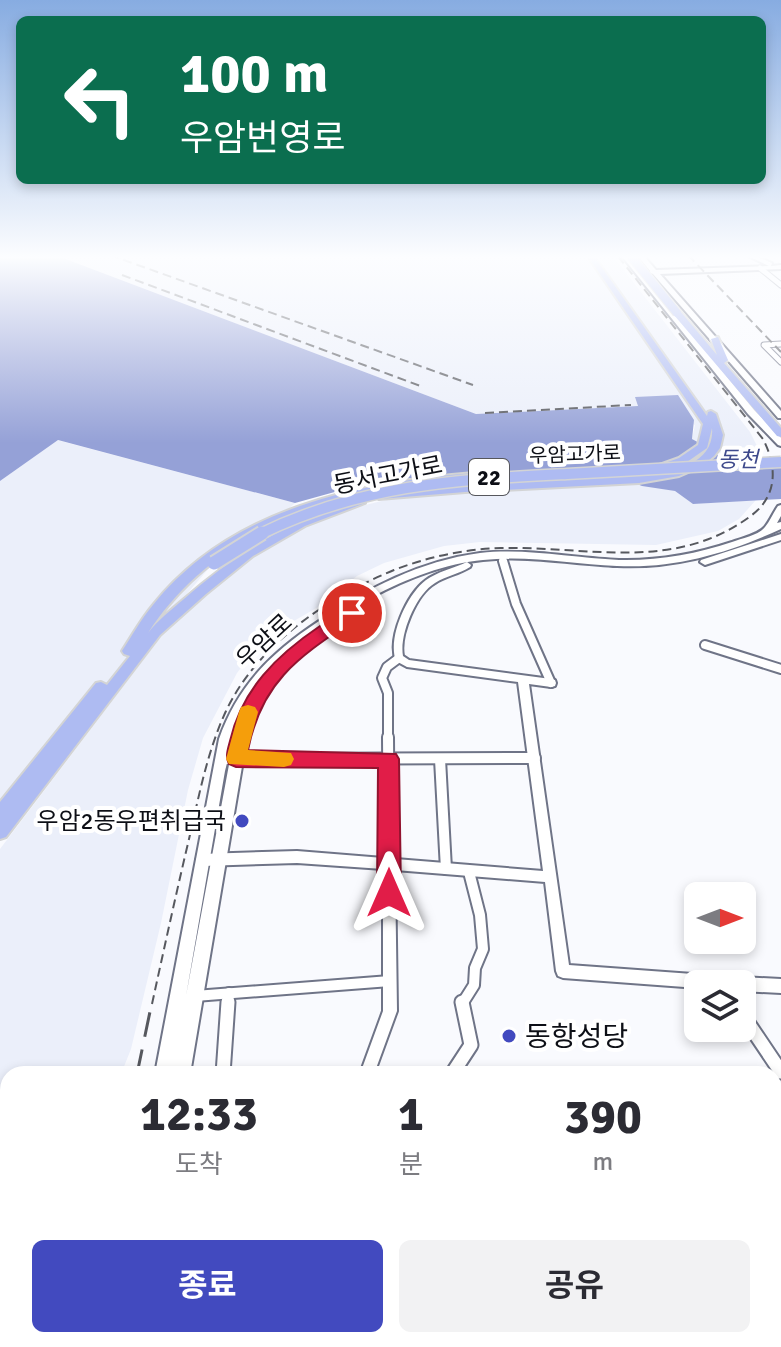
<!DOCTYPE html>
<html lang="ko">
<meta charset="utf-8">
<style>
:root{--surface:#fff;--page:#f2f2f3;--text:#2b2b33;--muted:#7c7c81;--accent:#424abf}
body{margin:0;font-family:Signika,"Noto Sans KR",sans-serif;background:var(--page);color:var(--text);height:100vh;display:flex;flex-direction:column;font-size:30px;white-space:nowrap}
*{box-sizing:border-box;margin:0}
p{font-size:26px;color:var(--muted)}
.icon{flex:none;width:44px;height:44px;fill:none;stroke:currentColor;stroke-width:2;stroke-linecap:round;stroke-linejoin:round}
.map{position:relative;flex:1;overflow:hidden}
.side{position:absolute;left:0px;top:1066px;width:782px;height:282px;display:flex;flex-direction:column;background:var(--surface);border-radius:24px 24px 0 0;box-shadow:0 4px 12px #0003}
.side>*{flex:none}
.hud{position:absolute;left:16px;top:16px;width:750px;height:168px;border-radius:12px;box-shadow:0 4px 12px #0003;background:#0b6e4f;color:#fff;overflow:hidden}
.needle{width:52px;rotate:90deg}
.buttons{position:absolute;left:684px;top:882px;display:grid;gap:16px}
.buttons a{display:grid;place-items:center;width:72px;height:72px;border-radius:12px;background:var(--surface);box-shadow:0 4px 12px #0003;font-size:40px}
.pin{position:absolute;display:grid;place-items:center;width:68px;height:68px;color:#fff;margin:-34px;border:4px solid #fff;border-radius:50%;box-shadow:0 2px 8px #0007}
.me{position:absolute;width:88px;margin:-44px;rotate:0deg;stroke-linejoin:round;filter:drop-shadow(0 0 6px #0008)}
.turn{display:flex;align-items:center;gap:28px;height:168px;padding:0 32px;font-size:36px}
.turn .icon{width:104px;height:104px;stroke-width:2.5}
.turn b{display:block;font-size:56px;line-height:68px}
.eta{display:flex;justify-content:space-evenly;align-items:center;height:136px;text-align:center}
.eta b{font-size:48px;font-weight:700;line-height:56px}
.cta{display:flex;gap:16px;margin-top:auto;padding:16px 32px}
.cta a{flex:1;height:92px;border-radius:12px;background:var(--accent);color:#fff;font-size:32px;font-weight:700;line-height:92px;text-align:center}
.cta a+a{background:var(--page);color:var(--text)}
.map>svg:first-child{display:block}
</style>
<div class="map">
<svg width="781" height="1347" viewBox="0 0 781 1347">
<rect width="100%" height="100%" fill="#f9fafe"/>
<g fill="#ebeffa">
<path d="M55 255H612L750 432 763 458 731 459 692 439 695 425 636 398 638 406 476 414Z"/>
<path d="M57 440 295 503 231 564 216 560 105 689 0 822V481Z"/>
<path d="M635 483 675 491 693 504 756 500 739 519 718 531 656 545 480 542 444 546 384 563 357 576 318 607 287 625 254 651 237 673 203 738 188 790 161 923 131 1049 121 1074H8V1340H11L8 1347H0V849L172 622 222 575 281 536 345 510 398 497Z"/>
</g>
<path fill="#e2e7fc" d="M774 1200 781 1207V1347H449L447 1340H774Z"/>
<path fill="#95a1d7" d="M0 255H55L476 414 638 406 635 397 678 395 694 420 692 439 716 452 721 462 781 459V499L693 504 675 491 642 486 597 468 418 477 349 488 295 503 58 440 0 481Z"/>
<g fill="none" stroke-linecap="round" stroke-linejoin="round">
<defs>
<g id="minor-far3">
<path d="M760 268 781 285"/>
<path d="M781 344 764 345 781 362"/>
</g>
<g id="minor-far2">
<path d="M503 561 516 604 551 683"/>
<path d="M705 645 781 669"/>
<path d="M388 739V693L382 678 387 667 399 658"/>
</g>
<g id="minor-far1">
<path d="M388 737 389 864"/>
<path d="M222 759 535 758"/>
<path d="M440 759 446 869"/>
<path d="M195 996 390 981"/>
<path d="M228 1004 229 993"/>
<path d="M462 1004 474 985 475 968 483 949 480 915 469 872"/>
</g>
<g id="minor">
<path d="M742 1014 781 1072"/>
<path d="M223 1074 228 1002"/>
<path d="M452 1074 471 1045 462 1002"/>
<path d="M177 1347 178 1340"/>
</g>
<g id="tertiary">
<path d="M467 562 471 565 470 567C459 574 446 576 435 583 416 594 399 635 403 656L409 660 551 679 555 680 556 683 555 686 551 687 529 684 569 965 734 977 738 979 742 977 781 979V993L742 991V984H698V988L563 978 558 976 556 971 545 882 395 870 397 1011 374 1074H360L383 1011V869L297 863 202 866 198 864 196 860 198 856 202 854 297 851 543 871 518 682 407 667 396 661C387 638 407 594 426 580 437 572 454 568 467 562Z"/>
<path d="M284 1340H302L300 1347H282Z"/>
</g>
<g id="secondary">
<path d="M621 255H627L754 410 781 438V446L778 445 748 414Z"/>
<path d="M637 255H643L656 270 769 266 746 255H753L772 263 771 266 781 265V269L660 274 781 411V418H778L653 274 650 273V271Z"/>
<path d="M781 505V516L777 523 781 522V529C729 553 674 569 617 566 572 564 528 555 483 560 410 567 327 617 276 668L281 672 258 702 249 725 190 1074H155L219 739C238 685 272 652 319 621 368 588 420 561 480 553 526 548 573 558 619 560 658 561 696 554 732 542 742 538 759 535 765 527 770 521 773 513 778 506ZM236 727 186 996 225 771Z"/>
<path d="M781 534V540L705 565 700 562 701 560Z"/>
<path d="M60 1340H103L100 1347H57Z"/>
</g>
<g id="trunk">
<path d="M587 255H593L707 416 708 412 711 411 716 414 723 435 720 448 714 456 702 466 679 476 639 483 465 492 379 499 377 497 383 494 465 485 651 475C677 471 715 462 712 428L707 448 687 462 659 470 654 467 679 458 698 445 703 424Z"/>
<path d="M674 311H680L717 355 711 339 718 337 728 360 724 363 781 428V437L777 436 674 315Z"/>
<path d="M474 473 479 476 478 478C444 485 409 484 375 491 285 509 198 555 148 633 158 620 171 610 184 599 236 554 291 518 359 500L365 503 305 526 253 556 206 594 160 635 6 837 0 839V802L96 683 101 682 107 685 130 656 124 654 122 651C132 636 141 619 153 605 230 509 358 482 474 473Z"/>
</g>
</defs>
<use href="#minor-far3" stroke="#6f7487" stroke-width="7"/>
<use href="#minor-far2" stroke="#6f7487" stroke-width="12"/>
<use href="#minor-far1" stroke="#6f7487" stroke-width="14"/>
<use href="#minor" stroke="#6f7487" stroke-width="17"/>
<use href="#tertiary" stroke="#6f7487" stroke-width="4"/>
<use href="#secondary" stroke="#6f7487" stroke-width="4"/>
<use href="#trunk" stroke="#d3d4d5" stroke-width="4"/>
<use href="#minor-far3" stroke="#fff" stroke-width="5"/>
<use href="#minor-far2" stroke="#fff" stroke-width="8"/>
<use href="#minor-far1" stroke="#fff" stroke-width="10"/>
<use href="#minor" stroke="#fff" stroke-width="13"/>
<use href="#tertiary" fill="#fff" fill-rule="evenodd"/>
<use href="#secondary" fill="#fff" fill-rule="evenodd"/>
<use href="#trunk" fill="#aebbf2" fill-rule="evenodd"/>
<g stroke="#56585e" stroke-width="2" stroke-dasharray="9 5" stroke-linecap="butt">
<path d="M110 255 473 385"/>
<path d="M688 255 781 352"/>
<path d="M122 275 423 387"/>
<path d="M485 413 631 405"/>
<path d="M152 1004C164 949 176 894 189 839 199 796 207 752 226 711 257 645 328 597 394 570 428 557 464 549 501 548 589 546 675 573 752 515 778 495 777 466 763 439L617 255"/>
</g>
<g stroke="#56585e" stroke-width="3" stroke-dasharray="25 13" stroke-linecap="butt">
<path d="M137 1074 152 1002"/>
<path d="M18 1347 22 1340"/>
</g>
<defs>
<path id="trunk-bridge-far2" d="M630 255 677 313"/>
<path id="trunk-bridge-far1" d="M258 535C362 484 454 480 567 474 638 470 710 466 781 462"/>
<path id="trunk-bridge" d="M214 563 262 533"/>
</defs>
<use href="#trunk-bridge-far2" stroke="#d3d4d5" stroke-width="10" stroke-linecap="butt"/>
<use href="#trunk-bridge-far1" stroke="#d3d4d5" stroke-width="13" stroke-linecap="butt"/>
<use href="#trunk-bridge" stroke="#d3d4d5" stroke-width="17" stroke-linecap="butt"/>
<use href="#trunk-bridge-far2" stroke="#aebbf2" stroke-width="8"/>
<use href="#trunk-bridge-far1" stroke="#aebbf2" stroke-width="10"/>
<use href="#trunk-bridge" stroke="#aebbf2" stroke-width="13"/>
</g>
<linearGradient id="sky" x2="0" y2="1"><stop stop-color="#87ace1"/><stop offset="0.58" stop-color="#fcfdff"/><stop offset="1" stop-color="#fcfdff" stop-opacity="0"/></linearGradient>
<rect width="781" height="443" fill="url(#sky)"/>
<path fill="#e11d48" stroke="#92132f" stroke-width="2" d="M352 607 360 613 358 617C301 656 262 679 248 750L396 754 399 759 401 893 397 901 389 904 381 901 377 893 378 768 236 767 229 764C225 756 228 749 230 741 242 689 277 655 320 626 330 619 340 610 352 607Z"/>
<path fill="#f59e0b" d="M248 705 255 707 258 712 248 750 291 753 294 759 291 765 284 767 229 764 226 759 239 712 241 707Z"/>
<g fill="#424abf" stroke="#fff" stroke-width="3">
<circle cx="242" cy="821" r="8"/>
<circle cx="509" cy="1036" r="8"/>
</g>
<g text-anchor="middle" stroke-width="8" stroke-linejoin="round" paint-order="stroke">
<g font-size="20" fill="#0d0f16" stroke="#fff">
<text transform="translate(575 454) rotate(-2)" y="7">우암고가로</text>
</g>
<g font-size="22" font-style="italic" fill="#3f4a8c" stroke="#fff">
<text x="738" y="467">동천</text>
</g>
<rect fill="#fff" stroke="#56575c" stroke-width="2" x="469" y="459" width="40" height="36" rx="6"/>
<g font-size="22" font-weight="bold" fill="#0d0f16">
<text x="489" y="485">22</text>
</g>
<g font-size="24" fill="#0d0f16" stroke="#fff">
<text transform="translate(388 475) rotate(-11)" y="8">동서고가로</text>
<text transform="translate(264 641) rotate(-43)" y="8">우암로</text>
</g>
<g font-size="24" fill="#0d0f16" stroke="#fff" text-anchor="end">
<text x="226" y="829">우암2동우편취급국</text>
</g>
<g font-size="28" fill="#0d0f16" stroke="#fff" text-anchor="start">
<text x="525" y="1046">동항성당</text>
</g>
</g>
</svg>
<div class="buttons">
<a><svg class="needle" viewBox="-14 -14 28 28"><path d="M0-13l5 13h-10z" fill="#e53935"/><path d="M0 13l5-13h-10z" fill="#7c7c81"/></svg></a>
<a><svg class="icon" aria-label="layers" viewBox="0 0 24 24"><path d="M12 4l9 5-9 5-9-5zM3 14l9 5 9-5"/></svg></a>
</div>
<div class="pin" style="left:352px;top:613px;background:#d93025"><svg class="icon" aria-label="arrive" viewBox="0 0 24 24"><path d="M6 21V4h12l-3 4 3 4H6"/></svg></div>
<svg class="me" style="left:389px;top:893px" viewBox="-20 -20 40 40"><path d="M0-17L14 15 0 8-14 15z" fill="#e11d48" stroke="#fff" stroke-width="4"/></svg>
<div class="hud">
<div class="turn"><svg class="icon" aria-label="left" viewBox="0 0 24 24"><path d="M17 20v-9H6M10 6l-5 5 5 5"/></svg><div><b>100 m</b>우암번영로</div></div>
</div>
<section class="side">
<div class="eta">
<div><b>12:33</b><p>도착</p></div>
<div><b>1</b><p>분</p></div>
<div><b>390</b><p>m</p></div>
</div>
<div class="cta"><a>종료</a><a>공유</a></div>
</section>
</div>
